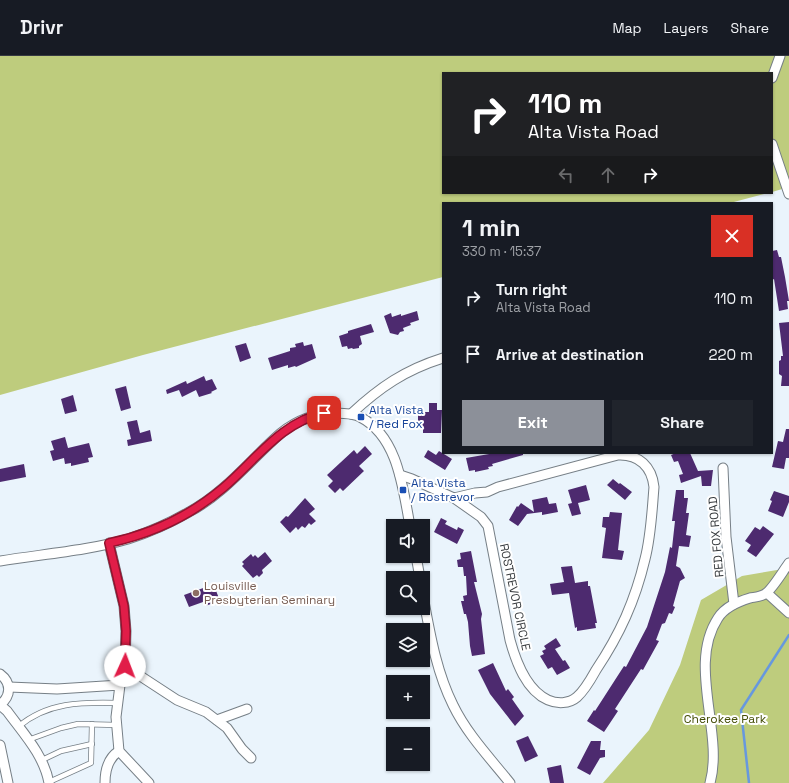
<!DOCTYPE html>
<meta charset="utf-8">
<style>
:root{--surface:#171b24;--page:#20242c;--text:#f1f3f6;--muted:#9ea1a6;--line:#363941;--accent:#8c9099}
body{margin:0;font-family:"Space Grotesk",sans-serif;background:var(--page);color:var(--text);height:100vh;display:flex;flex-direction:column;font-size:15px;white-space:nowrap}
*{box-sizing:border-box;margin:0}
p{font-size:13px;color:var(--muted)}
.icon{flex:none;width:22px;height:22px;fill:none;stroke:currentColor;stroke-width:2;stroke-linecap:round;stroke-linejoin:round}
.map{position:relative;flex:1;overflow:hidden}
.drawer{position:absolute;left:442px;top:146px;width:331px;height:252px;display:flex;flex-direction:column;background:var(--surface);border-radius:0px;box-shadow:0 1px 3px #0004}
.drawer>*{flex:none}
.top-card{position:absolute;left:442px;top:16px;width:331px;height:122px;border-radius:0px;box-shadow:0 1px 3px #0004;background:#202124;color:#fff;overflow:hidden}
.tools{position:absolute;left:386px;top:463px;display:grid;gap:8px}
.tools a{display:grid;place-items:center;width:44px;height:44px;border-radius:0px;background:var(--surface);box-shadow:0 1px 3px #0004;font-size:20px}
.pin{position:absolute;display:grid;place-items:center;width:34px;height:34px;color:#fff;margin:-17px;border-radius:8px;box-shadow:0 2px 6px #0006}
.me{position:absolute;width:44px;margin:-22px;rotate:2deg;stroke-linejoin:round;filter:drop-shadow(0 0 3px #0008)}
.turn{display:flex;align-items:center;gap:14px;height:84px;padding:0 20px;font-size:18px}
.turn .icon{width:52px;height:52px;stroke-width:2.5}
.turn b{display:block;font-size:28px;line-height:34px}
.lanes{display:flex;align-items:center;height:38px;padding:0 20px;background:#0003;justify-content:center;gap:20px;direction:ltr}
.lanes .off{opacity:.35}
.round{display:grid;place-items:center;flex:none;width:42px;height:42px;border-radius:0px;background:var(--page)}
.head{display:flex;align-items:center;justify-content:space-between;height:68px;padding:0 20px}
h1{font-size:24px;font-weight:600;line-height:30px}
.cta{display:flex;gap:8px;margin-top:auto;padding:8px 20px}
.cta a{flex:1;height:46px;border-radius:0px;background:var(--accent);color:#fff;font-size:16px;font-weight:600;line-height:46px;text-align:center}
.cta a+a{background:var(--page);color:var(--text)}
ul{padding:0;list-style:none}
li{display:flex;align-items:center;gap:12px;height:56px;padding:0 20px}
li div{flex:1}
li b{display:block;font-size:15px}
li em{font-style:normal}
header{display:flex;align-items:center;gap:24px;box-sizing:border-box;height:56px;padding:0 20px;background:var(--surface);border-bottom:1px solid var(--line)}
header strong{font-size:19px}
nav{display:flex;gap:22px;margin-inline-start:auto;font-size:14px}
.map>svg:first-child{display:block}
</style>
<header>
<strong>Drivr</strong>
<nav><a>Map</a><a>Layers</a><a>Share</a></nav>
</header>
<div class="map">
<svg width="789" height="727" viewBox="0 0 789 727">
<rect width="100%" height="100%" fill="#eaf4fc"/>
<g fill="#becc7d">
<path d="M0 0H789V131L772 136V17H443V137H768L730 147H443V221L143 299 0 339Z"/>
<path d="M789 512V727H603L649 674 680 609 701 544 742 520Z"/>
</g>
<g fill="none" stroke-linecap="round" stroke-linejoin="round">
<path stroke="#6798de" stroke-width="2.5" d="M749 727 741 654 789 579"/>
</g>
<g fill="#4d2a6f">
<path d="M777 194 779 201H781L785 221 789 245H787L788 253 779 255 774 223 772 224V195Z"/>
<path d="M417 255 419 264 410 267 411 269 403 272 404 275 400 276 398 279 390 277 384 260 391 257 392 261 401 258V260Z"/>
<path d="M789 266V330H781L782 320 779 318V305L781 304V300H783L779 267Z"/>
<path d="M371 268 374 276 360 280 362 288 359 290V292L353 293 352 292 348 293 347 290 342 291 339 280 348 277V275Z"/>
<path d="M303 286 304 290 312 288 316 302 296 311 295 310 288 312V309L272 314 268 302 290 295V292L296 291 295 288Z"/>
<path d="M246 287 251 302 240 306 235 290Z"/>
<path d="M204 320 206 325 212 323 217 333 211 336 212 337 199 341 196 334 182 341 179 334 167 338 166 334 186 325 187 328Z"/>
<path d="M126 330 131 352 121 355 115 333Z"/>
<path d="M73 339 77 355 65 358 61 343Z"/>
<path d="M429 347H437V354H442L441 377H423V372H421V369H418V359H420V356H429Z"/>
<path d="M137 364 140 377 150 374 152 385 128 390 127 384 131 383 127 366Z"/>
<path d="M786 373H789V402H786L784 413 772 411 778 385 783 386Z"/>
<path d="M65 381 68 392 89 387 93 401 88 402 89 406 71 410V407L65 408 64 402 53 405 50 395 54 394 51 385Z"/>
<path d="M365 390 372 398 359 410 364 415 343 435 340 432 335 437 328 430 333 425 327 419 354 394 357 398Z"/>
<path d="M428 394 436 399 439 395 452 403 445 414 424 401Z"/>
<path d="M495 397H523V399L492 408 493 410 488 411 489 413 475 416V414L469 415 466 402Z"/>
<path d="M676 397H690L698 415 713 414 711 430H702L701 420 681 427 679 419 683 418 678 405 674 406 671 399Z"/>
<path d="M24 408 26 421 0 426V413Z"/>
<path d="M613 423 619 428 620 427 632 436 625 444 607 429Z"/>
<path d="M586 429 590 444 578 447 581 458 572 460 568 448 572 447 568 434Z"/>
<path d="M676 434H684V442H688L686 457H689L686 479 691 480 689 491 679 490 676 510 680 512 685 522 680 525 673 550 675 551 672 558 669 557 665 567 662 568 656 584 659 585 643 614 641 613 615 653 618 655 604 676 587 665 594 654 595 655 624 610 626 611 647 571 665 516 670 491 672 492 675 465H672Z"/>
<path d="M774 435 789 440V446L783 461 768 455 772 445 770 444Z"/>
<path d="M547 441 549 448 556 447 558 456 542 459V456L527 458 518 470 509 464 517 450 518 451 521 447 534 456 532 444Z"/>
<path d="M305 442 315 453 309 458 316 465 311 469 309 467 305 472 302 470 298 474 296 471 290 477 280 466 286 460 288 461Z"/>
<path d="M610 456 622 457 618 494 624 495 622 504 602 502 606 472 602 471 603 461H609Z"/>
<path d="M441 462 447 465 445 468 457 474 458 471 464 474 457 488 434 476Z"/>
<path d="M763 470 774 478 756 501 747 495 751 489 745 485 755 471 760 474Z"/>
<path d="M471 495 477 526H474L482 558 481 563 485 598 472 600 470 590 468 566 466 558H464L461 545H464L463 540 467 539 466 520H464L463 511H458L457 504 461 503 460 497Z"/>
<path d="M265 496 272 505 262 514 263 517 259 521 257 519 253 522 242 510 244 508 242 506 251 498 253 501 255 499 258 502Z"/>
<path d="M572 510 575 527 588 525V530H590L597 567H595L596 572 577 575V571L575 572 569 537 552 539 550 528 564 526 561 511Z"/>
<path d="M206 531 207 535 215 532 220 545 205 550 203 546 189 551 184 539Z"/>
<path d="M556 582 561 590 555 593 563 605 565 604 570 612 557 619 552 611 548 613 540 600 544 598 542 595 546 593 544 590Z"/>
<path d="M493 607 506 635 508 633 514 641 512 643 524 660 515 670 490 638 478 614Z"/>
<path d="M528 680 538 700 525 706 516 685Z"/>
<path d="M591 685H601L600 694H605V701L600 702 590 719 577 712Z"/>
<path d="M561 709 564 727H550L547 712Z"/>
</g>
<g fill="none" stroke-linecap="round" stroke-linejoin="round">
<defs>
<g id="service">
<path d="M18 671C47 646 82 646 118 647"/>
<path d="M28 684 61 672 78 668 117 669"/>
<path d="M42 704 61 695 92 688"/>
<path d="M49 726 91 707 92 668"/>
</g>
<g id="minor">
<path d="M772 22 780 0"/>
<path d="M772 88 789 138"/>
<path d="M351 358C380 331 405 314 443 302"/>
<path d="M723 412 726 481 734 548"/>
<path d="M400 419 412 423 454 442 475 437 487 436 498 431 618 399C639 398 652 411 654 431 652 455 651 480 645 503 635 545 620 578 596 614 591 623 585 634 577 641 569 648 557 648 548 644 526 634 516 606 510 584L488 470 481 461 454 442"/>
<path d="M109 487 124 550 126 575 125 610 177 644 206 656 227 672 242 693 251 702"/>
<path d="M416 500 420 522"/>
<path d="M0 505C43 498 87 495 128 483 150 476 170 467 189 456 225 437 251 403 281 377 297 364 316 357 337 357 345 358 353 357 360 361 398 380 403 433 410 470"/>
<path d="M767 537 789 557"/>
<path d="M423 540C430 577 436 615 453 649 467 678 490 702 510 727"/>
<path d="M0 618C12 627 11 640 0 649"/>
<path d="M9 631 57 633 120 629 116 661 119 695 149 727"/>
<path d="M0 649 7 655C23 677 44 699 49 727"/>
<path d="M217 664 247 653"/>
<path d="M0 689 8 727"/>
<path d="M105 727C105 714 108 702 119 695"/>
<path d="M710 727C724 677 687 609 718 562 725 551 737 546 750 542 755 541 760 541 765 538 772 534 783 515 789 507"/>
</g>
</defs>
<use href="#service" stroke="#767f86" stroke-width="6"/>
<use href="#minor" stroke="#767f86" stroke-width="11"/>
<use href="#service" stroke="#fff" stroke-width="4.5"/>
<use href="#minor" stroke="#fff" stroke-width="9"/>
</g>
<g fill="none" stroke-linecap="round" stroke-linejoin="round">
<defs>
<path id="route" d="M125 610 126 575 124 550 109 487C151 478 190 460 223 432 255 405 281 366 324 357"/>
</defs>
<use href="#route" stroke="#92132f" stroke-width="10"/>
<use href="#route" stroke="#e11d48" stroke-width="7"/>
</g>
<g fill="#1a4fb4" stroke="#fff" stroke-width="1.5">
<rect x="357" y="357" width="8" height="8" rx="2"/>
<rect x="399" y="430" width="8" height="8" rx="2"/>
</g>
<circle fill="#8d6e63" stroke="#fff" stroke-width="1.5" cx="196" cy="537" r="4"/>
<g text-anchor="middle" stroke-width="4" stroke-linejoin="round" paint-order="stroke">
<g font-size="12" fill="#164399" stroke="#fff" text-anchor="start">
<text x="369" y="358">Alta Vista<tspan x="369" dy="14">/ Red Fox</tspan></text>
<text x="411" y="431">Alta Vista<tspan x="411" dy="14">/ Rostrevor</tspan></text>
</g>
<g font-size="12" fill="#373b3e" stroke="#fff">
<text transform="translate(716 481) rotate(-95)" y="4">RED FOX ROAD</text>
<text transform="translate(515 541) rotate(78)" y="4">ROSTREVOR CIRCLE</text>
</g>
<g font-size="12" fill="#785e54" stroke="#fff" text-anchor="start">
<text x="204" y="534">Louisville<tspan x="204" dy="14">Presbyterian Seminary</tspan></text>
</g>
<g font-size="12" fill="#454e07" stroke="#fff">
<text x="725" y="667">Cherokee Park</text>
</g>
</g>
</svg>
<div class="tools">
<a><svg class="icon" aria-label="sound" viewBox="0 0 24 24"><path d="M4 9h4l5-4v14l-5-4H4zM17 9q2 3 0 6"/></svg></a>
<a><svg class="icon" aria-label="search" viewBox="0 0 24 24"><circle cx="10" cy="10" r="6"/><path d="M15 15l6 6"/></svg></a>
<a><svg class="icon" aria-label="layers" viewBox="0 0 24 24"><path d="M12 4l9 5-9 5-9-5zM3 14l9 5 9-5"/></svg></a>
<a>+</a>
<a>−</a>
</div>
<div class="pin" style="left:324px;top:357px;background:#d93025"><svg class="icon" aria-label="arrive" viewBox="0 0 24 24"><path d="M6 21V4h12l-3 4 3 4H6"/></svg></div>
<svg class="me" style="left:125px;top:610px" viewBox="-20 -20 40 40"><circle r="19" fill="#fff"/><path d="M0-13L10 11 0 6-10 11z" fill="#e11d48"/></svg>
<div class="top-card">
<div class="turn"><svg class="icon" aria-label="right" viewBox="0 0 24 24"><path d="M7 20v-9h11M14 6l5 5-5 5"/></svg><div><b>110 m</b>Alta Vista Road</div></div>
<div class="lanes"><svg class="icon off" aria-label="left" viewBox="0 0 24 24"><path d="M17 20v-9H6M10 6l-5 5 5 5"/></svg><svg class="icon off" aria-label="ahead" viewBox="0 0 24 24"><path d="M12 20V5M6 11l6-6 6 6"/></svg><svg class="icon" aria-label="right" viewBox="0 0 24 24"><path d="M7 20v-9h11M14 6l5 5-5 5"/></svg></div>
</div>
<section class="drawer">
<div class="head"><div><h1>1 min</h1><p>330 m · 15:37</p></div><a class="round" style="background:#d93025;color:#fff"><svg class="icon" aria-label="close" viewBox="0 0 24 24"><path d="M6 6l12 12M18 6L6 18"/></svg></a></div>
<ul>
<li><svg class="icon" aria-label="right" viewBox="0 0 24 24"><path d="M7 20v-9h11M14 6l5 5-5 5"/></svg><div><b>Turn right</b><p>Alta Vista Road</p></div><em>110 m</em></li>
<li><svg class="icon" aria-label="arrive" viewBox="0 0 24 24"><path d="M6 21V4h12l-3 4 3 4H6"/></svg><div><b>Arrive at destination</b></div><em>220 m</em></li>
</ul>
<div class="cta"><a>Exit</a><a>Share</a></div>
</section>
</div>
